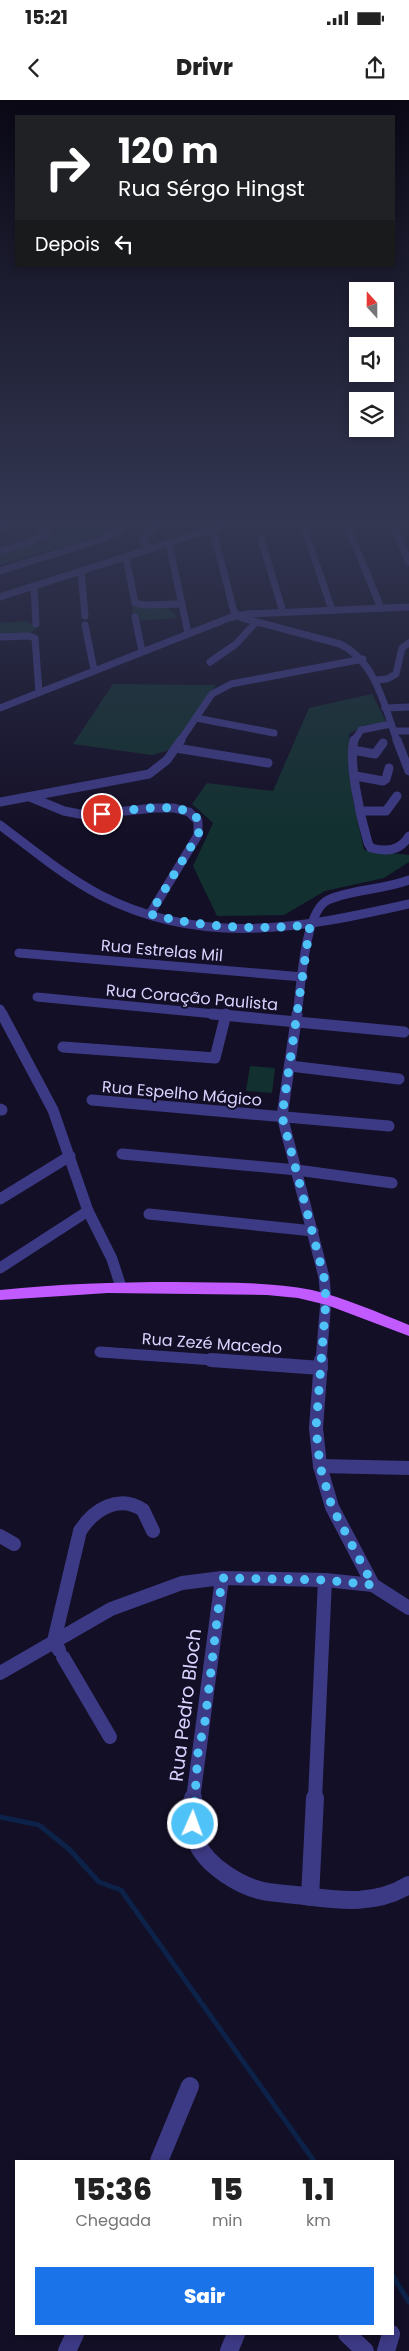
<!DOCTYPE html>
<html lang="pt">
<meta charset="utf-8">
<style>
:root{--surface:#fff;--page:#f6f6f6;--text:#222;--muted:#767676;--accent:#1a73e8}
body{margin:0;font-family:Poppins,sans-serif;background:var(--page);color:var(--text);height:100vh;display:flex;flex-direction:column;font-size:19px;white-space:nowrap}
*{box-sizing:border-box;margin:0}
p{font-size:16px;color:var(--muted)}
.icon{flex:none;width:28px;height:28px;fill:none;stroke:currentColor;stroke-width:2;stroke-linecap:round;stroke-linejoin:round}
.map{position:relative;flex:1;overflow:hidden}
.panel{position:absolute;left:15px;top:2060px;width:379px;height:175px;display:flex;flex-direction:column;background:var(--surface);border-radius:0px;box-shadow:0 2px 8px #0003}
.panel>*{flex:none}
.guide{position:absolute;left:15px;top:15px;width:380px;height:152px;border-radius:0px;box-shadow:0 2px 8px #0003;background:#202124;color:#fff;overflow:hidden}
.needle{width:32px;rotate:339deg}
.fabs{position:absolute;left:349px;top:182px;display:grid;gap:10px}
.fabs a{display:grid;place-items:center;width:45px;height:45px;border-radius:0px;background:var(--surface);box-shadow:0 2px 8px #0003;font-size:25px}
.pin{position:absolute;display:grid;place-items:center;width:42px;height:42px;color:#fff;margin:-21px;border:2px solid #fff;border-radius:50%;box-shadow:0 1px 5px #0007}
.me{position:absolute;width:55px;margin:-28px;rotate:2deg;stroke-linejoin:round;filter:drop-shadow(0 0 4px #0008)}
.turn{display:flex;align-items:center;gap:18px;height:105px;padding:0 20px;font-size:22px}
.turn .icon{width:65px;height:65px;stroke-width:2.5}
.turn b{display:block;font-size:35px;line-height:42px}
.then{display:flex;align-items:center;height:48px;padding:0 20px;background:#0003;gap:10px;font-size:19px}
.eta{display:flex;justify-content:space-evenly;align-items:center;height:85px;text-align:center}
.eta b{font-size:30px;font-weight:800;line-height:35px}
.action{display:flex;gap:10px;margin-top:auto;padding:10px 20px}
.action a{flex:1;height:58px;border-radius:0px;background:var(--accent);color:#fff;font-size:20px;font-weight:800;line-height:58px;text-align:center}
.status{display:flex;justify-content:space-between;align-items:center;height:35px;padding:0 25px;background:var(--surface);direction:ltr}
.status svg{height:14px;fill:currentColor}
header{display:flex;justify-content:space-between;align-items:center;height:65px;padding:0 20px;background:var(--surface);font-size:22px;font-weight:800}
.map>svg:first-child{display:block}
</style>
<div class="status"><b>15:21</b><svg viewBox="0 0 49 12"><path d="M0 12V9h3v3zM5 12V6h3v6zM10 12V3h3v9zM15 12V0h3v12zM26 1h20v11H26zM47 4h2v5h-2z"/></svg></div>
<header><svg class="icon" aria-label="back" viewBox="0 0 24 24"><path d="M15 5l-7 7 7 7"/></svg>Drivr<svg class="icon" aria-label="share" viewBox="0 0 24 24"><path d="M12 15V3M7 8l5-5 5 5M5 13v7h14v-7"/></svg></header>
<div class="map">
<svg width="409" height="2251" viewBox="0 0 409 2251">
<rect width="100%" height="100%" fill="#130f26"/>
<g fill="#12302f">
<path d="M51 423H117L109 433 0 465V455L39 443 57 433 58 430Z"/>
<path d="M132 506C148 509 170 500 177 518L138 521 140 518 133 515Z"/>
<path d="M25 521 38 527C29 538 13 535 0 535V523Z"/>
<path d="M113 584 216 585 170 650 152 655 73 644Z"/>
<path d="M372 594 387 623 364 625 349 634 352 695 364 750 409 755V762L384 778 325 791 284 815 217 816 193 766 213 723 192 704 207 683 273 691 309 608Z"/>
<path d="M250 966 275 968 272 993 246 991Z"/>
</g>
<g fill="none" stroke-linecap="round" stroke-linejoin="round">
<g stroke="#0c2248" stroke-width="5">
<path d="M0 1717 39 1725 69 1749 99 1782 121 1790 314 2061"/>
<path d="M392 2175 409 2202"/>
</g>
<g stroke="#3d3a85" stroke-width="7">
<path d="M346 423 381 508"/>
<path d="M392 423 409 462"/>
<path d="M0 426 16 423"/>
<path d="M213 430 234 512 242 518 340 544C376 562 384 605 397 641"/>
<path d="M305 430 332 510"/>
<path d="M261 439 283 512"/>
<path d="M169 444 188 533"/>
<path d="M151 449 142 441 157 423"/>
<path d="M0 451 28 443 48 433 46 428 34 423"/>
<path d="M126 457 135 503 144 505 182 504"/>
<path d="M0 471 105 438 118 432 125 423"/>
<path d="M81 471 85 516"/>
<path d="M34 486 36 524"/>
<path d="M0 497 231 423"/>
<path d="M135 517 142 551"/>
<path d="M85 525 94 570"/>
<path d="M0 537 29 536 35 538 39 592"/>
<path d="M210 562 236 544 256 522"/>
<path d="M376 580 387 579 396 574 402 548 409 543"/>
<path d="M0 608 229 518 247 514 409 507"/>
<path d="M385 608 409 607"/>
<path d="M196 618 274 633"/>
<path d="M394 631H409"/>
<path d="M180 641 212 594 231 584 363 559"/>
<path d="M354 641 361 630 391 624"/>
</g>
<g stroke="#3d3a85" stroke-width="9">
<path d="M354 640C348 663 361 719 368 743L371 748C387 752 400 751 409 736"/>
<path d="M397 640 409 671"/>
<path d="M176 648 268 663"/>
<path d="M353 650 375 654 383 643"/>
<path d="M356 676 383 681 386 679 389 668"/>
<path d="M30 697 64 711 85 715 155 708H174L189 712 198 721V735L150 814"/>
<path d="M0 702 149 674 167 660 181 640"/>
<path d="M360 711H386L397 696"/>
<path d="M0 725C32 749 64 776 100 795 203 848 303 828 409 804"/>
<path d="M19 853 303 877"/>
<path d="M37 897 225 915"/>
<path d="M0 909 3 915"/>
<path d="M297 915C301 889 304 811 328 800 353 789 383 790 409 780"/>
</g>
<g stroke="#3d3a85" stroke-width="11">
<path d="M2 914 53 1010 88 1111 112 1159 121 1187"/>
<path d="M212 914 404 932"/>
<path d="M297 914 282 1016 324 1177 326 1200 321 1261"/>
<path d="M63 947 215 958 226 914"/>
<path d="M290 966 399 979"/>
<path d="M92 1000 389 1026"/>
<path d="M0 1009 2 1010"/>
<path d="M122 1054 297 1070 392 1083"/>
<path d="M0 1099 70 1056"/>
<path d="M149 1114 313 1131"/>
<path d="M0 1168 88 1111"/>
<path d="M100 1252 228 1261"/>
</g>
<g stroke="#3d3a85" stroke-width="14">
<path d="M211 1260 321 1268"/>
<path d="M321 1260 316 1328 320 1366 332 1407 373 1485 409 1508"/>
<path d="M320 1366 409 1368"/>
<path d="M0 1436 14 1444"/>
<path d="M59 1550 54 1541 80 1431C94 1409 119 1394 143 1410L153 1431"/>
<path d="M63 1557 110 1637"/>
<path d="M0 1573 111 1509 182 1483 222 1478 325 1480 373 1485"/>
<path d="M193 1699 222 1478"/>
<path d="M315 1699 325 1480"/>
</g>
<g stroke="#3d3a85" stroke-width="18">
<path d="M193 1698C192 1713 191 1729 197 1743 207 1766 240 1786 263 1791 277 1794 292 1794 305 1796 342 1801 376 1805 409 1785"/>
<path d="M310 1797 315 1698"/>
<path d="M159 2061 190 1986"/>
<path d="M347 2234 365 2251"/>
<path d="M67 2251 75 2234"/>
<path d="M229 2251 236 2234"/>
<path d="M386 2251 391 2234"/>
</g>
<path fill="#c25bff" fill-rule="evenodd" d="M174 1182C220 1183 267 1181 312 1190 345 1198 377 1212 409 1225V1236L327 1205 298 1198 267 1195 108 1193 0 1200V1190C58 1184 116 1182 174 1182Z"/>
</g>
<linearGradient id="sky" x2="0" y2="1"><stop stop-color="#0a0815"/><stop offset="0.57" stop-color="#333752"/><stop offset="1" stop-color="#333752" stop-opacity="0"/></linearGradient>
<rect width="409" height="738" fill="url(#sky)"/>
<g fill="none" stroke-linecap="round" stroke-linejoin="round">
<path stroke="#4fc3f7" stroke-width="9" stroke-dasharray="0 16.2" d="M102 714C121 712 212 692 198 735L150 814C203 828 256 830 310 825L282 1016 324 1177 326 1200 316 1328 320 1366 332 1407 373 1485 325 1480 222 1478 205 1621 198 1653 193 1724"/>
</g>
<g text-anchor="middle" stroke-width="4" stroke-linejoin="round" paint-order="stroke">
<g font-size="16" fill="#d9d4ff" stroke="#130f26">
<text transform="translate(162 850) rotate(5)" y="6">Rua Estrelas Mil</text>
<text transform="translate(192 897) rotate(5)" y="6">Rua Coração Paulista</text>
<text transform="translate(182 993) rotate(5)" y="6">Rua Espelho Mágico</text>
<text transform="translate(212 1243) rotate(4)" y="6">Rua Zezé Macedo</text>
</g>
<g font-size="19" fill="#d9d4ff" stroke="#130f26">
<text transform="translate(185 1605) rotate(-83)" y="7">Rua Pedro Bloch</text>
</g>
</g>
</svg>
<div class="fabs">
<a><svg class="needle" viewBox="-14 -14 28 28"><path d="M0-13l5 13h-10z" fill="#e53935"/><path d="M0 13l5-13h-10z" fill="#767676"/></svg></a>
<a><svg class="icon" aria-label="sound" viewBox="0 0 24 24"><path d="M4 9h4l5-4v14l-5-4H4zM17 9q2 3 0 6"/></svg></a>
<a><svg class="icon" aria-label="layers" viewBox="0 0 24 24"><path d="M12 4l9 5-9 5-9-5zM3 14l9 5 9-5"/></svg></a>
</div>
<div class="pin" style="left:102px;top:714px;background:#d93025"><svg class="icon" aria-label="arrive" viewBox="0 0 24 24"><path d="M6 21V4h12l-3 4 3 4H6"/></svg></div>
<svg class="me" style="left:193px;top:1724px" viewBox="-20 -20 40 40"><circle r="17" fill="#4fc3f7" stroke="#fff" stroke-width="3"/><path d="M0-11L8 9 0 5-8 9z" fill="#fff"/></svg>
<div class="guide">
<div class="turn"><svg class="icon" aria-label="right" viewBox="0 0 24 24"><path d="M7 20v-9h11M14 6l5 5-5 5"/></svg><div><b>120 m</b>Rua Sérgo Hingst</div></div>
<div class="then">Depois<svg class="icon" aria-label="left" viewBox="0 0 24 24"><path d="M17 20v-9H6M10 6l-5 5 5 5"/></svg></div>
</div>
<section class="panel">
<div class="eta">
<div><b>15:36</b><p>Chegada</p></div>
<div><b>15</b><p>min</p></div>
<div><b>1.1</b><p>km</p></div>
</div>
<div class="action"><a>Sair</a></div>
</section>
</div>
